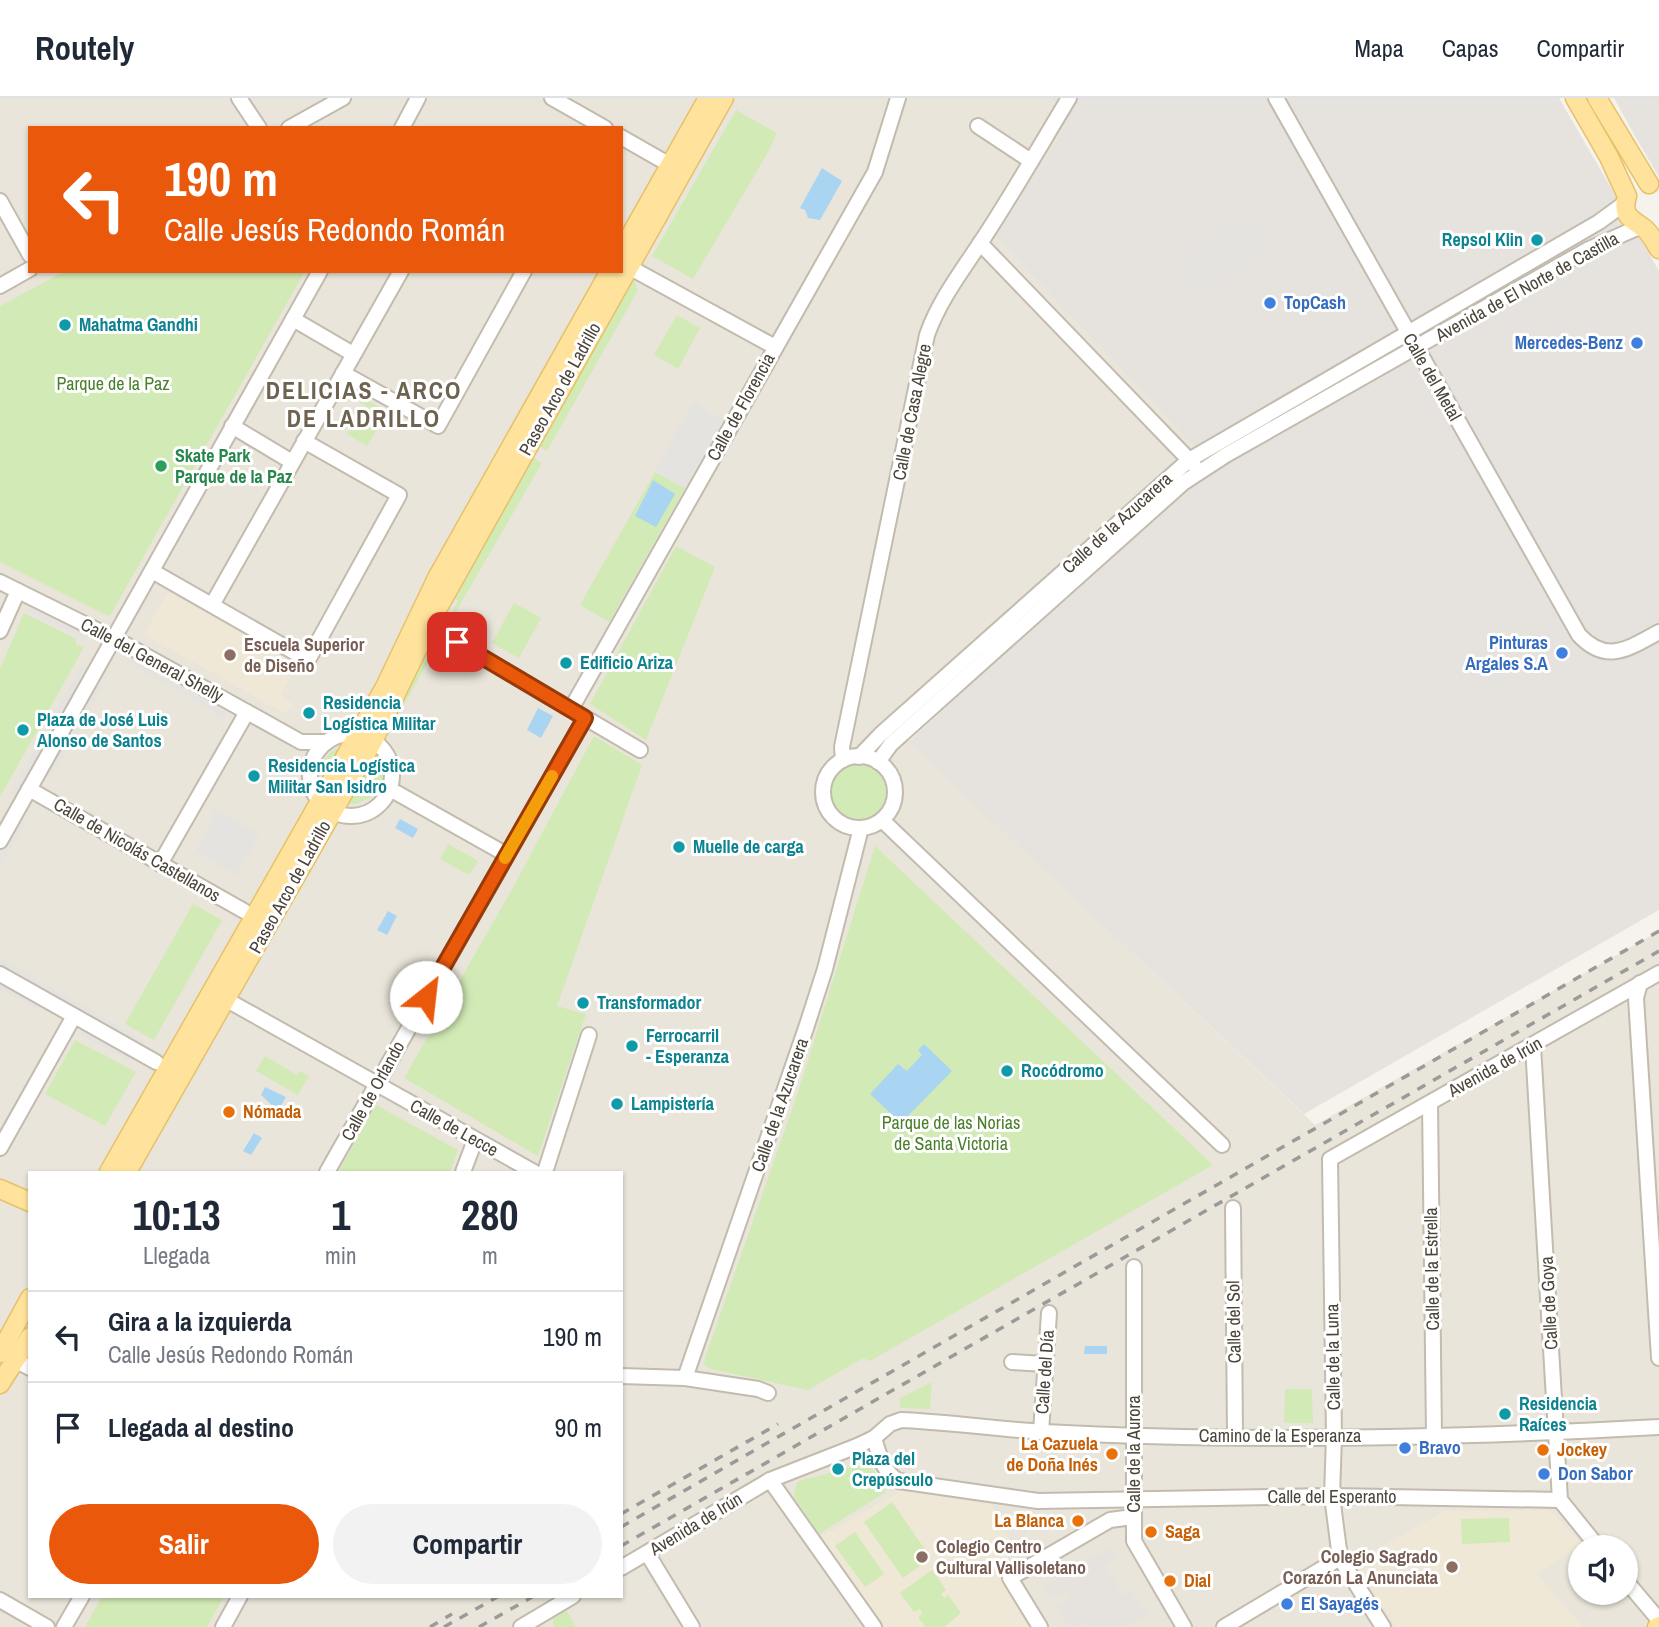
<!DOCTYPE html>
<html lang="es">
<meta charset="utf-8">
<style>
:root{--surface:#fff;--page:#f2f2f3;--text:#1f2937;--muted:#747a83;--line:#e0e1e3;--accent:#ea580c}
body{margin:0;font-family:"Archivo Narrow",sans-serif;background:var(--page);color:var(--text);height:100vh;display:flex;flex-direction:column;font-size:26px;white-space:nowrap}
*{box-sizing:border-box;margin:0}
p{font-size:23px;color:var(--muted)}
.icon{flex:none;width:38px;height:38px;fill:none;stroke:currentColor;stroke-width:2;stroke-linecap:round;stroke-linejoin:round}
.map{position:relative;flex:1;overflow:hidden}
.side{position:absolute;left:28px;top:1073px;width:595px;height:427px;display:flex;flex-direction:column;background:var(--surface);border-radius:0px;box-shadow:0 2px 5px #0004}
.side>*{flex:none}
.top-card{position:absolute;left:28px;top:28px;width:595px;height:147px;border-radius:0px;box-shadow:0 2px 5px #0004;background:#ea580c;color:#fff;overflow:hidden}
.controls{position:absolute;left:1568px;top:1437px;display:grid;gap:14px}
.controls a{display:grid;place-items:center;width:70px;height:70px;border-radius:50%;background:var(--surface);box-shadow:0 2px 5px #0004;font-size:35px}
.pin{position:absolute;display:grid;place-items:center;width:60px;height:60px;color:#fff;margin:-30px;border-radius:14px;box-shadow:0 4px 10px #0006}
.me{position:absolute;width:77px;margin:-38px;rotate:29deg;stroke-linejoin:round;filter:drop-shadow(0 0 5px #0008)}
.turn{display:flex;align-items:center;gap:24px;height:147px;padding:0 21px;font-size:32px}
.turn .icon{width:91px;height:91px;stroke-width:2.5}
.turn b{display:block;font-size:49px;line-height:60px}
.eta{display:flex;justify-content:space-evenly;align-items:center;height:119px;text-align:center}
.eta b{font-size:42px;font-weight:700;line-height:49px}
.button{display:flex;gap:14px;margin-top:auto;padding:14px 21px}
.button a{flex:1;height:80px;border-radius:42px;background:var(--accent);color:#fff;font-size:28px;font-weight:700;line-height:80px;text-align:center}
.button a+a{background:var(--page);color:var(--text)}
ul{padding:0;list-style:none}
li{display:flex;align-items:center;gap:21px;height:91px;padding:0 21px;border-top:2px solid var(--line)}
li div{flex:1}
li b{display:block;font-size:26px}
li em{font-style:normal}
header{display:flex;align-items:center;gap:42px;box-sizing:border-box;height:98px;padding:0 35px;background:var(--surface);border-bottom:2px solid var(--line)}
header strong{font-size:33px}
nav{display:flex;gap:38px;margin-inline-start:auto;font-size:24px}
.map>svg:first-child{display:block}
</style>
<header>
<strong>Routely</strong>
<nav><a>Mapa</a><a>Capas</a><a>Compartir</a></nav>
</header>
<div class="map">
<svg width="1659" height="1529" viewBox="0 0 1659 1529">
<rect width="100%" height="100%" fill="#f6f3ec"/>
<path fill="#eae5da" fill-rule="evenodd" d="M0 0H1048L1068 14 1066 28 1215 364 907 642 1315 1027 1659 833V1529H0ZM30 30H621V173H30ZM30 1074H621V1498H30ZM1580 1449H1626V1494H1580Z"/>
<g fill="#e6e2dd">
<path d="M1048 0H1559L1659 173V812L1304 1016 908 644 1212 367 996 138 1066 28 1062 24 1068 13Z"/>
<path d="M1614 0H1659V79L1635 38Z"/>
<path d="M1110 1450 1116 1460 1105 1467 1122 1497 1131 1493 1144 1514 1147 1512 1149 1515 1126 1529H1087L1085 1525 1077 1529H1068L1055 1508 1070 1500 1066 1492 1051 1500 1043 1490Z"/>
</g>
<g fill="#efe8d6">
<path d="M168 494 298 567 280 598 293 606 286 616 144 536Z"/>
<path d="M901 1393 992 1407 1017 1455 1002 1463 1006 1472 1001 1475 1032 1529H885L821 1439Z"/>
<path d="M1550 1412 1582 1447 1536 1475 1583 1529H1395L1356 1463 1445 1413Z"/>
</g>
<g fill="#d2eab5">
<path d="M736 12 777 35 766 58 693 181 652 158Z"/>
<path d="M65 173H305L111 516 108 518 0 464V208Z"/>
<path d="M631 178 635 179 634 183 638 192 547 353 536 346Z"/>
<path d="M677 217 700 230 678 271 654 257Z"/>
<path d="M350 292 388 314 385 319 347 297Z"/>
<path d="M356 319 377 331 367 348 347 336Z"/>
<path d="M531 358 542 365 450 524 447 522 458 503 454 500 483 440Z"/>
<path d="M655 374 685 390 609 524 580 507Z"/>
<path d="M676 448 715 469 646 642 590 606Z"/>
<path d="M514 505 541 520 519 560 492 545Z"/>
<path d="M24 515 76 541V546L84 549 0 699V571Z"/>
<path d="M442 530 446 532 397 619 393 616Z"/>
<path d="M594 638 642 667 557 908 586 916 538 1058 404 980 510 795Z"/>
<path d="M342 648 321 685C320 667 324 655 342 648Z"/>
<path d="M378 654C395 676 375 707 349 706L346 704 373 655Z"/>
<circle cx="858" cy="694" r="28"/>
<path d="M448 746 478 763 469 777 440 761Z"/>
<path d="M321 748 324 750 258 865 243 886Z"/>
<path d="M875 748 1213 1067 870 1263 863 1260 808 1292 711 1271 704 1267 705 1260 798 994Z"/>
<path d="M193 806 222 822 154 942 125 926Z"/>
<path d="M75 942 136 974 105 1028 45 996Z"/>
<path d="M265 958 297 977 300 973 309 978 298 997 256 973Z"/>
<path d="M376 1007 458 1052 450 1074H338Z"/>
<path d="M932 1284 930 1311 900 1310V1300Z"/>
<path d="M1285 1291H1312L1313 1325H1284Z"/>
<path d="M863 1366 872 1370 886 1394 819 1436 794 1399 797 1385 802 1382Z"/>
<path d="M892 1404 931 1460 903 1480 864 1424Z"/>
<path d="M1509 1420 1510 1444 1462 1446 1461 1421Z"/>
<path d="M855 1434 884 1476 865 1489 835 1448Z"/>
<path d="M932 1472 946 1492 941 1496 944 1500 948 1497 961 1515 944 1529H925L918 1519 922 1516 920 1511 914 1514 900 1495Z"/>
<path d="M102 1498H224L207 1529H85Z"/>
<path d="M565 1510 576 1529H553V1519Z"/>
</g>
<g fill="#e5e3e0">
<path d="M1247 120 1271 153 1199 193 1181 160Z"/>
<path d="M693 303 723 322 685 390 655 374Z"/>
<path d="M29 509 86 537 83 541 26 513Z"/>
<path d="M131 561 227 615 224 622 213 616 214 613 129 565Z"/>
<path d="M81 569 89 574 19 700 10 696Z"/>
<path d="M95 584 103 588 63 661 61 660 49 680 44 676Z"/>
<path d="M224 634 228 637 169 743 165 741Z"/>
<path d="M214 710 259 737 236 777 196 752 211 726Z"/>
<path d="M18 720 25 724 0 769V753Z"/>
<path d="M0 860 143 942 139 948 0 870Z"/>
<path d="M0 882 41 906 37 912 0 891Z"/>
<path d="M84 929 133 956 130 963 79 936Z"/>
<path d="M56 932 61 934 0 1041V1031Z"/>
</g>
<g fill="#a9d4f2">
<path d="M822 70 842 83 820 122 808 120 805 112 800 110Z"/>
<path d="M653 382 675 396 656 429 635 418Z"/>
<path d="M538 610 553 618 541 640 527 632Z"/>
<path d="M400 721 418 731 413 740 395 730Z"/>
<path d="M388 813 397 818 387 837 377 832Z"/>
<path d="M924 946 952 973 901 1025 870 996 898 966 907 973 922 957 918 952Z"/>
<path d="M265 989 286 999 279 1011H276L261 997Z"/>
<path d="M254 1035 262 1040 251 1057 243 1053Z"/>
<path d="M1085 1248H1107V1256H1084Z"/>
</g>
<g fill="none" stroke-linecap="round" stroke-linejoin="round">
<defs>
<g id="minor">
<path d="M239 0 259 30"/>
<path d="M552 0 605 30"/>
<path d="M1276 0 1579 537C1607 567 1629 550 1659 534"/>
<path d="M978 28 1031 63"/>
<path d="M289 30 343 0"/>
<path d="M402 30 418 0"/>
<path d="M621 39 670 67 678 63"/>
<path d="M0 103 30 157"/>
<path d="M980 145 1194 367"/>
<path d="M622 171 629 169 775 249"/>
<path d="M0 188 30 171"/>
<path d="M293 221 353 256"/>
<path d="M343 275 438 328 524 173"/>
<path d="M232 328 292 364"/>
<path d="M152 473 308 562 399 397 304 343"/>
<path d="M0 484 123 545 301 644H327"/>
<path d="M212 507 401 173"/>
<path d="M0 533 18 493"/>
<path d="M451 541 640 652"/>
<path d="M571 611 875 74 898 0"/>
<circle cx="351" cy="677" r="41"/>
<circle cx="859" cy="694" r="36"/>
<path d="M859 659 881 636 1189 362 1599 124 1625 105"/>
<path d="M843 662 842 649 927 237C939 203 961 174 981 144 1012 97 1040 48 1069 0"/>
<path d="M878 664 891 646 1183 385 1226 357 1587 152 1639 129"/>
<path d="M29 691 244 813"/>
<path d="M397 695 507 757"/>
<path d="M882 722 1222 1047"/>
<path d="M0 743 320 173"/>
<path d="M160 766 247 614"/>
<path d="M0 876 156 964"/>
<path d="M1640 885 1636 900 1659 1260"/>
<path d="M227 902 534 1074"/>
<path d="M1533 948 1560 1402 1598 1449"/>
<path d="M1430 1005 1434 1337"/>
<path d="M0 1050 74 918"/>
<path d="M327 1074 585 620"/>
<path d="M463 1074 475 1042"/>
<path d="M545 1074 589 937"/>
<path d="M1233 1110 1235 1338"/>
<path d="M1134 1169V1443L1184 1529"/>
<path d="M15 1262 30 1270"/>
<path d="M1012 1264 1045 1266"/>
<path d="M621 1278 685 1280 758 1291 768 1295"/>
<path d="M685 1280 807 927 825 871 861 730"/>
<path d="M1041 1334 1049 1215"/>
<path d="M874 1340C879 1356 883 1375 899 1383L1038 1403 1332 1398 1560 1402"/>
<path d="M770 1382 874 1529"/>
<path d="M647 1455 692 1529"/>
<path d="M621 1470 770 1382 857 1348 874 1340 890 1326 901 1322C949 1324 996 1331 1044 1334 1248 1345 1455 1340 1659 1329"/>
<path d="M1626 1483 1659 1522"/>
<path d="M0 1502 47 1529"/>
<path d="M64 1529 82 1498"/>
<path d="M223 1529 240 1498"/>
<path d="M521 1529 573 1498"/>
<path d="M1040 1529 1010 1480 1110 1422 1133 1419"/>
<path d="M1224 1529 1340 1460"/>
<path d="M1383 1529 1340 1460 1332 1398 1334 1338 1330 1061 1659 875"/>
</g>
<g id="major">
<path d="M1575 0 1609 59 1627 98C1621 119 1632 121 1645 131 1650 135 1655 145 1659 151"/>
<path d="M1597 0 1649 86"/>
<path d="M621 154 708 0"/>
<path d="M109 1074 385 589 437 480 610 173"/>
<path d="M127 1074 373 643 435 515 724 0"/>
<path d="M0 1091 30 1104"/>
<path d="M0 1255 30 1200"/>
<path d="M0 1286 30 1239"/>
<path d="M1657 1529 1659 1528"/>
</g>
</defs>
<use href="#minor" stroke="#c2bbae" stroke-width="18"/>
<use href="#major" stroke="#e6c16a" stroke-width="21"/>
<use href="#minor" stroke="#fff" stroke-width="14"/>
<use href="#major" stroke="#ffe39c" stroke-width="18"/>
<g stroke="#9a9a9a" stroke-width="3.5" stroke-dasharray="9 9" stroke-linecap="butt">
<path d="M621 1416 778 1326"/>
<path d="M621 1429 1659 833"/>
<path d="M621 1448 1659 853"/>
<path d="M430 1529 452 1516"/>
<path d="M444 1529 499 1498"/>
<path d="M479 1529 534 1498"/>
</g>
</g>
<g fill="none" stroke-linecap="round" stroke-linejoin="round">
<defs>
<path id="route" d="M426 899 585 620 457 544"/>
</defs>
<use href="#route" stroke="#983908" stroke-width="18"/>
<use href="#route" stroke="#ea580c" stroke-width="12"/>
<path stroke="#f59e0b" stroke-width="12" d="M505 760 552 678"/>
</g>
<g fill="#0f9aa8" stroke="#fff" stroke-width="2.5">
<circle cx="1537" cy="142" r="7"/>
<circle cx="65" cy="227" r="7"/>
<circle cx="566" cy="565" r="7"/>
<circle cx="309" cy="615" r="7"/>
<circle cx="23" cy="632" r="7"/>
<circle cx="254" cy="678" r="7"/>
<circle cx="679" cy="749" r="7"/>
<circle cx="583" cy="905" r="7"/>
<circle cx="632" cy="948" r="7"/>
<circle cx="1007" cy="973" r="7"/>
<circle cx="617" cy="1006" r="7"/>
<circle cx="1505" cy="1316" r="7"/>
<circle cx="838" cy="1371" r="7"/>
</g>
<g fill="#3f7fe0" stroke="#fff" stroke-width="2.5">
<circle cx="1270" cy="205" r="7"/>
<circle cx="1637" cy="245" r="7"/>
<circle cx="1562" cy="555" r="7"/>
<circle cx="1405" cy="1350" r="7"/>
<circle cx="1544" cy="1376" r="7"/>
<circle cx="1287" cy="1506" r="7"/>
</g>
<circle fill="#2e9e5b" stroke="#fff" stroke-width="2.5" cx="161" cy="368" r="7"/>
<g fill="#8d6e63" stroke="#fff" stroke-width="2.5">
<circle cx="230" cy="557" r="7"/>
<circle cx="922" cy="1459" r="7"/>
<circle cx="1452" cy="1469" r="7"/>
</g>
<g fill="#e8710a" stroke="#fff" stroke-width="2.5">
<circle cx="229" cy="1014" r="7"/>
<circle cx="1543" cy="1352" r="7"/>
<circle cx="1112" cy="1356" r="7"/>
<circle cx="1078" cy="1423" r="7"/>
<circle cx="1151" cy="1434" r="7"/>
<circle cx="1170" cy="1483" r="7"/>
</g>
<g text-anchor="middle" stroke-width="6" stroke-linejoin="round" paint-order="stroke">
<g font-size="18" font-weight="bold" fill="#0d838f" stroke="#fff" text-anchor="start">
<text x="1523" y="148" text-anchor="end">Repsol Klin</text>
<text x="79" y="233">Mahatma Gandhi</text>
<text x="580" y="571">Edificio Ariza</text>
<text x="323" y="611">Residencia<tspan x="323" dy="21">Logística Militar</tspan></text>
<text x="37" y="628">Plaza de José Luis<tspan x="37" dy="21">Alonso de Santos</tspan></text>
<text x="268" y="674">Residencia Logística<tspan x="268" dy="21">Militar San Isidro</tspan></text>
<text x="693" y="755">Muelle de carga</text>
<text x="597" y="911">Transformador</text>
<text x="646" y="944">Ferrocarril<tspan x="646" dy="21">- Esperanza</tspan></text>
<text x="1021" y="979">Rocódromo</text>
<text x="631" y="1012">Lampistería</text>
<text x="1519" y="1312">Residencia<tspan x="1519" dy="21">Raíces</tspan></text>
<text x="852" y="1367">Plaza del<tspan x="852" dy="21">Crepúsculo</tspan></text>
</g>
<g font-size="18" fill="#4b4439" stroke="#fff">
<text transform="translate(1527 189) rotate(-29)" y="6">Avenida de El Norte de Castilla</text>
<text transform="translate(1432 279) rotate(60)" y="6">Calle del Metal</text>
<text transform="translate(560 291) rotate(-61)" y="6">Paseo Arco de Ladrillo</text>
<text transform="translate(741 309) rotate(-61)" y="6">Calle de Florencia</text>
<text transform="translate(912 314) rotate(-79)" y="6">Calle de Casa Alegre</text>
<text transform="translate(1117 425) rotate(-42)" y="6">Calle de la Azucarera</text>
<text transform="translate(152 562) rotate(28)" y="6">Calle del General Shelly</text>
<text transform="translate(137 752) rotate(30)" y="6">Calle de Nicolás Castellanos</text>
<text transform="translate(290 789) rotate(-61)" y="6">Paseo Arco de Ladrillo</text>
<text transform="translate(1495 969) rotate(-29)" y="6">Avenida de Irún</text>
<text transform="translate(373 993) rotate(-61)" y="6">Calle de Orlando</text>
<text transform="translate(780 1007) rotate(-71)" y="6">Calle de la Azucarera</text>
<text transform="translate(454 1030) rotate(29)" y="6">Calle de Lecce</text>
<text transform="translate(1432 1171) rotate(-91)" y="6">Calle de la Estrella</text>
<text transform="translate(1549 1205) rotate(-93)" y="6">Calle de Goya</text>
<text transform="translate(1234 1224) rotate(-91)" y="6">Calle del Sol</text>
<text transform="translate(1333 1259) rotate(-91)" y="6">Calle de la Luna</text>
<text transform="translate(1045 1274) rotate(-86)" y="6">Calle del Día</text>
<text x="1280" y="1344">Camino de la Esperanza</text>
<text transform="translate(1134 1356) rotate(-90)" y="6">Calle de la Aurora</text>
<text x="1332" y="1405">Calle del Esperanto</text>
<text transform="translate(696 1426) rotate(-31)" y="6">Avenida de Irún</text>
</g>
<g font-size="18" font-weight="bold" fill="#366cbe" stroke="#fff" text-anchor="start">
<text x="1284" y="211">TopCash</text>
<text x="1623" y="251" text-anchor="end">Mercedes-Benz</text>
<text x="1548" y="551" text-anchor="end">Pinturas<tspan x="1548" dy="21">Argales S.A</tspan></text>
<text x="1419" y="1356">Bravo</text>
<text x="1558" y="1382">Don Sabor</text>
<text x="1301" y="1512">El Sayagés</text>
</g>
<g font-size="18" fill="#4a7f2a" stroke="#fff">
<text x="113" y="292">Parque de la Paz</text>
<text x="951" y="1031">Parque de las Norias<tspan x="951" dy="21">de Santa Victoria</tspan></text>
</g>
<g font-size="18" font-weight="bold" fill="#27864d" stroke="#fff" text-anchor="start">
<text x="175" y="364">Skate Park<tspan x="175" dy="21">Parque de la Paz</tspan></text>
</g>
<g font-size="18" font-weight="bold" fill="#785e54" stroke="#fff" text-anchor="start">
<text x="244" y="553">Escuela Superior<tspan x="244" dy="21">de Diseño</tspan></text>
<text x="936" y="1455">Colegio Centro<tspan x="936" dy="21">Cultural Vallisoletano</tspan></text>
<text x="1438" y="1465" text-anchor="end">Colegio Sagrado<tspan x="1438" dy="21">Corazón La Anunciata</tspan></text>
</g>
<g font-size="18" font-weight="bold" fill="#c56008" stroke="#fff" text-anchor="start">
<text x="243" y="1020">Nómada</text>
<text x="1098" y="1352" text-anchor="end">La Cazuela<tspan x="1098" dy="21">de Doña Inés</tspan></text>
<text x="1557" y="1358">Jockey</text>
<text x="1064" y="1429" text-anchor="end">La Blanca</text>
<text x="1165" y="1440">Saga</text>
<text x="1184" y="1489">Dial</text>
</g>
<g font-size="24" font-weight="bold" letter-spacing="2" fill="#6e6250" stroke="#fff">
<text x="364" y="301">DELICIAS - ARCO<tspan x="364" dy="28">DE LADRILLO</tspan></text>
</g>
</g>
</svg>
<div class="controls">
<a><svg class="icon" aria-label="sound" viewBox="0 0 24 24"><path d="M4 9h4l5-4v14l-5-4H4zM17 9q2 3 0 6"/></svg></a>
</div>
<div class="pin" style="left:457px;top:544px;background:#d93025"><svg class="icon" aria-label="arrive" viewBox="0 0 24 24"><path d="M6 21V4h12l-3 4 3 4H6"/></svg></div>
<svg class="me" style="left:426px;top:899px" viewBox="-20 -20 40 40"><circle r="19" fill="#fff"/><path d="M0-13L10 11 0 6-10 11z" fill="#ea580c"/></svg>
<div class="top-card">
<div class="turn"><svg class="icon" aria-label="left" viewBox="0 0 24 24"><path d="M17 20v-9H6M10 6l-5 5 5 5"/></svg><div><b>190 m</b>Calle Jesús Redondo Román</div></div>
</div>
<section class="side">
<div class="eta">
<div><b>10:13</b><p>Llegada</p></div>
<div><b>1</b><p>min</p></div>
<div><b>280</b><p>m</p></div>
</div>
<ul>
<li><svg class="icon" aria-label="left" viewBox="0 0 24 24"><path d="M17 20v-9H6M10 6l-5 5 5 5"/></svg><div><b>Gira a la izquierda</b><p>Calle Jesús Redondo Román</p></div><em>190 m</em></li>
<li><svg class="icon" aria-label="arrive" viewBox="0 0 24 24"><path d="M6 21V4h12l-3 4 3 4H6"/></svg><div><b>Llegada al destino</b></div><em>90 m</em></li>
</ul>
<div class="button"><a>Salir</a><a>Compartir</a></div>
</section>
</div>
